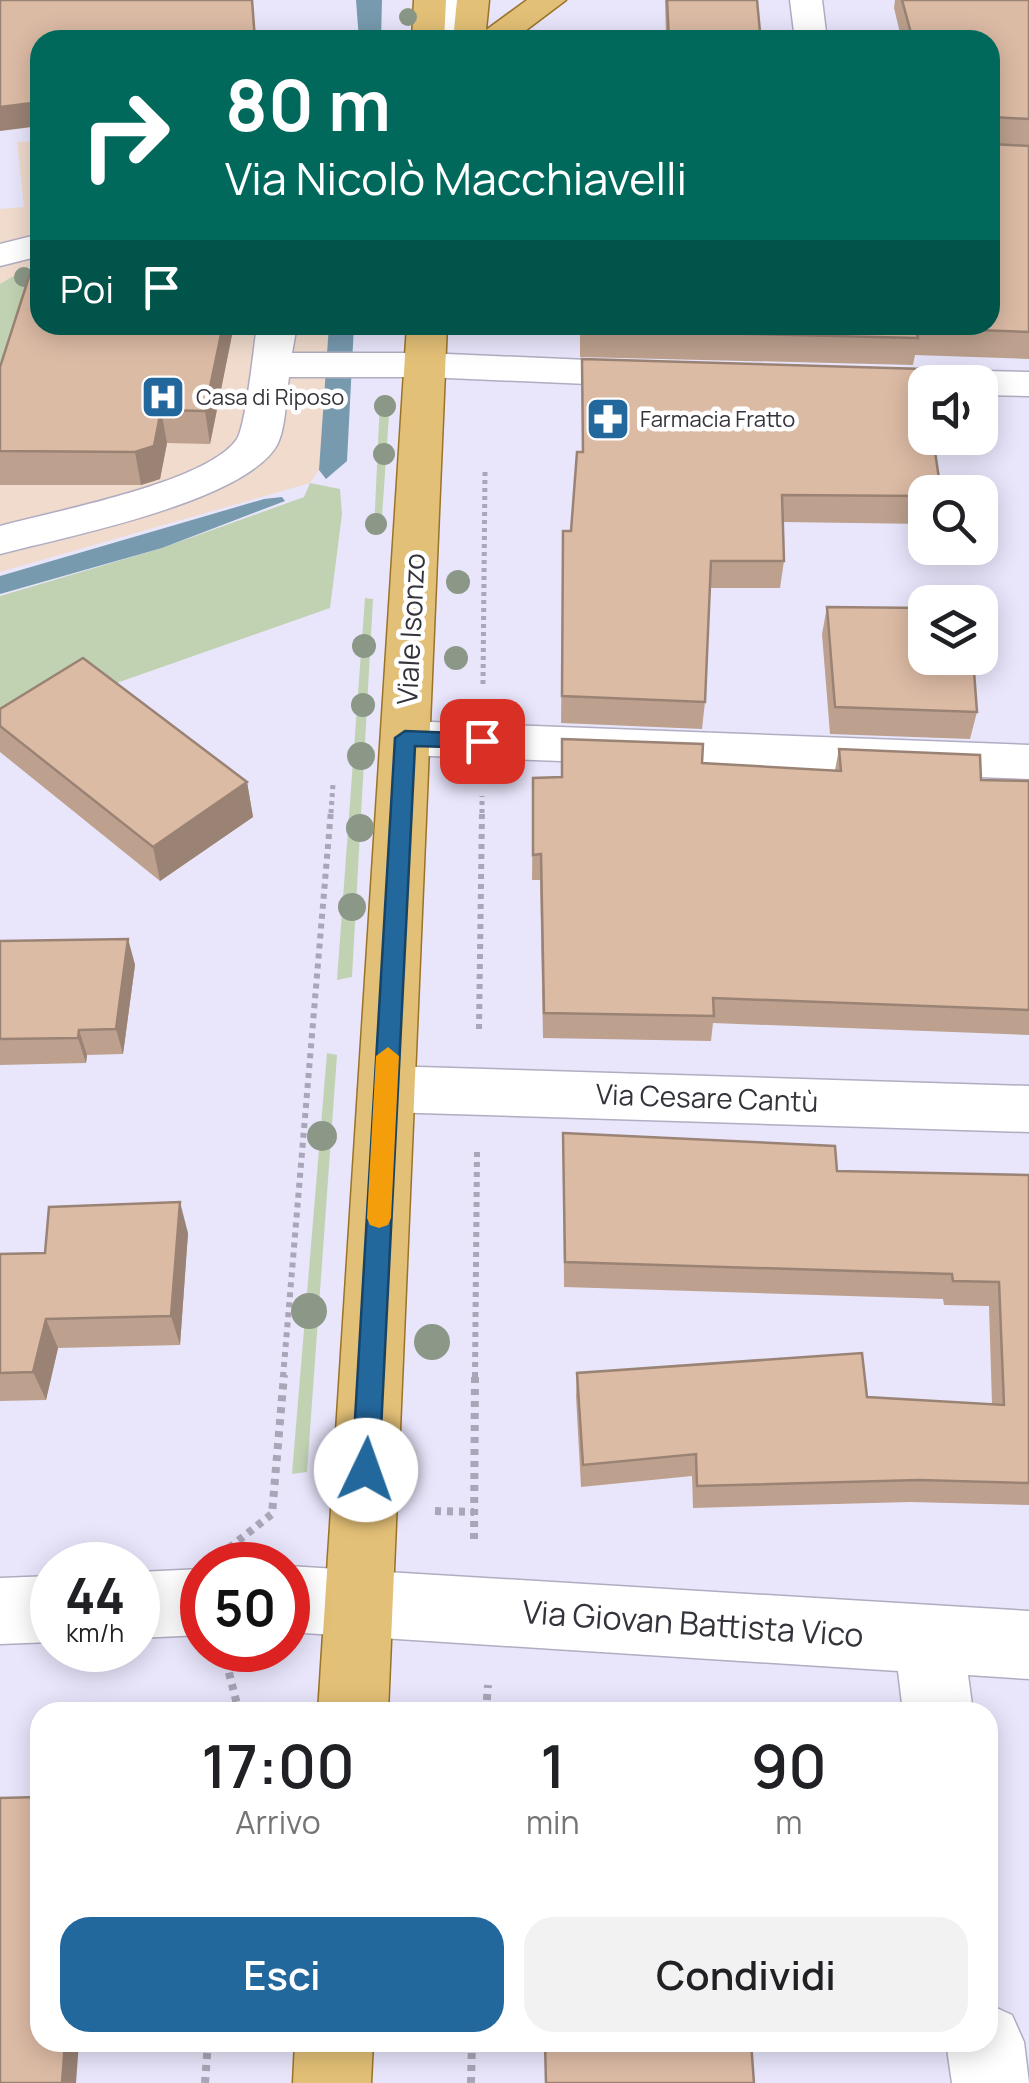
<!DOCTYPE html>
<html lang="it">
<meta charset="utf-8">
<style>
:root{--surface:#fff;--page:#f2f2f2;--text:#202124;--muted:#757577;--accent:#23689d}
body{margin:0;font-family:Manrope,sans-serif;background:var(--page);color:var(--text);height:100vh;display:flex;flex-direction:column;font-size:38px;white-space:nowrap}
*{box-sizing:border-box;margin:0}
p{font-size:32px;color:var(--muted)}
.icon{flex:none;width:55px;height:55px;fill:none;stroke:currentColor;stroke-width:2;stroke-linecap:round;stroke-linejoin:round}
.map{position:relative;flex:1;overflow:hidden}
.sheet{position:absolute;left:30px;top:1702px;width:968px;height:350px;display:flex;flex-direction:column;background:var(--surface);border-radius:30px;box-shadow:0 5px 25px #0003}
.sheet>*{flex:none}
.hud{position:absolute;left:30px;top:30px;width:970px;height:305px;border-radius:30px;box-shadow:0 5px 25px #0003;background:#00695c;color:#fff;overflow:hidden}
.fabs{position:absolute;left:908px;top:365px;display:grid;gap:20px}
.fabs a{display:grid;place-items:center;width:90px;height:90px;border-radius:20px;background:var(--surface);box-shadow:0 5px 25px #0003;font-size:50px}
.speed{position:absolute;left:30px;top:1542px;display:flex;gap:20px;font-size:50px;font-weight:700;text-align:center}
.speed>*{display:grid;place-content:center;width:130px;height:130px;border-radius:50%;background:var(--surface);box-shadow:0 5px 25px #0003;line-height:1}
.speed small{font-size:25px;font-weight:400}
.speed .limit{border:15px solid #d22;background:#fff;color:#111}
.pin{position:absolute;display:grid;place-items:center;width:85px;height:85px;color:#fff;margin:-42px;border-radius:20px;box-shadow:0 5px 15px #0006}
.me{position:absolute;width:110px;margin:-55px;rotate:3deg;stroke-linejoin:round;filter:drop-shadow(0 0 8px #0008)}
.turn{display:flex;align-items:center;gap:35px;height:210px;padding:0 30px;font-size:45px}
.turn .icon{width:130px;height:130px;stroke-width:2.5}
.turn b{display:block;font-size:70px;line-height:85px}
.then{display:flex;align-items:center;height:95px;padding:0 30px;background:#0003;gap:20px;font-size:38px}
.eta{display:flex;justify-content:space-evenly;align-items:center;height:170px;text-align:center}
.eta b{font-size:60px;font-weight:600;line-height:70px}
.cta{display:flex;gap:20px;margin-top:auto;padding:20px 30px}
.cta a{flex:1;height:115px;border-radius:30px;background:var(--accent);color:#fff;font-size:40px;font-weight:600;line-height:115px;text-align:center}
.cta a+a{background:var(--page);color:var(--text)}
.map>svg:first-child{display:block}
</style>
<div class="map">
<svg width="1029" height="2083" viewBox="0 0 1029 2083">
<rect width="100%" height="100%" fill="#e9e6fc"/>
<path fill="#f0dbcd" d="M40 141V325H333L319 470 310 483 0 572V209L24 207 17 142Z"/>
<g fill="#c0d2b2">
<path d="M40 268 0 392V284L17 274Z"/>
<path d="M380 400H390L381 531H374Z"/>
<path d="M310 483 340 489 342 514 330 608 0 724V596L162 548 304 497Z"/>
<path d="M365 598 373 599 352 977 337 980Z"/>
<path d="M327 1053 337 1055 307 1472 292 1474Z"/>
</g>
<g fill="#779aae">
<path d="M356 0H382L381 40H359Z"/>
<path d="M329 325H354L347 461 326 479 319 470Z"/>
<path d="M282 497 285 501 162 548 0 594V576L264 499Z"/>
</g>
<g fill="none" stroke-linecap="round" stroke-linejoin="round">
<defs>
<g id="minor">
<path d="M435 0H467L465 29 475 40 437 39 433 32Z"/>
<path d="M790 0H822L827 40H795Z"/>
<path d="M40 234V256L0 266V244Z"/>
<path d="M257 325H297L292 353H425L656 363 670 366 676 375 670 384 656 387 425 377H289C286 397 286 428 277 445 245 502 64 537 0 554V526C54 511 207 483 237 439 246 425 254 346 257 325Z"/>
<path d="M852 368 1029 372V396L980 395V382H925V393L838 389 832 380 838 371Z"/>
<path d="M405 721 1029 745V779L405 755 388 750 381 738 388 726Z"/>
<path d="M386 1066 1029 1086V1132L386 1112 366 1105 358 1089 366 1073Z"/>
<path d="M288 1566 1029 1611V1679L968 1675 973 1712H903L898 1671 288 1632Z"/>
<path d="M202 1569V1635L138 1638V1572Z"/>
<path d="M52 1576V1642L0 1644V1578Z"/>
<path d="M988 2004 1012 2015 1024 2042 1029 2083H952L946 2042H988Z"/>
</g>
<g id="major">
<path d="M414 0H446L444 40H412Z"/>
<path d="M457 0H489L486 30 527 0H566L513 40H453Z"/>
<path d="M407 325H447L388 1712H318Z"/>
<path d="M295 2042H373L371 2083H293Z"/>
</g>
</defs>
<use href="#minor" stroke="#b0adc2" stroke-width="3"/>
<use href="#major" stroke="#997327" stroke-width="3"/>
<g stroke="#a8a6b7" stroke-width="5" stroke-dasharray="4 4" stroke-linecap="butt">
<path d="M483 684 485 471"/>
<path d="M331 813 333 784"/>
<path d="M482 813V796"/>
</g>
<g stroke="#a8a6b7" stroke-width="6" stroke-dasharray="5 5" stroke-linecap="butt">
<path d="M479 1029 482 810"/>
<path d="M283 1377 331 810"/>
<path d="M475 1377 477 1151"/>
</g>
<g stroke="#a8a6b7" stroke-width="8" stroke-dasharray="6 6" stroke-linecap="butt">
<path d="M435 1511 474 1512"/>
<path d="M474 1539 475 1375"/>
<path d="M229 1548 272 1514 284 1375"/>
<path d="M226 1661 239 1712"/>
<path d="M486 1712 488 1685"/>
<path d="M205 2083 208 2042"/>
<path d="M471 2083 472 2042"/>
</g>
<use href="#minor" fill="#fff" fill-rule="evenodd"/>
<use href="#major" fill="#e3c077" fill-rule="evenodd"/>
</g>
<g fill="#8c9887">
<circle cx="408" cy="17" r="9"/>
<circle cx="24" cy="277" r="10"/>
<circle cx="385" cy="406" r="11"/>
<circle cx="384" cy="454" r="11"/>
<circle cx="376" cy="524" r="11"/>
<circle cx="458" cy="582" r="12"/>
<circle cx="364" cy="646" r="12"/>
<circle cx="456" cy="658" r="12"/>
<circle cx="363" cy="705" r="12"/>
<circle cx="361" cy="756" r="14"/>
<circle cx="360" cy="828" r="14"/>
<circle cx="352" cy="907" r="14"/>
<circle cx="322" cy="1136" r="15"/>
<circle cx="309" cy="1311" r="18"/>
<circle cx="432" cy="1342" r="18"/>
</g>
<g fill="#bda18e">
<path d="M665 0H757L760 32 900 33 894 8 895 0H1029V359L915 355 913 365 580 357V325H990V40H666Z"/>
<path d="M40 325H234L210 444 167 443 160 479 141 485H0V367Z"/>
<path d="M582 359 925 492V524L783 522 784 561 780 588H710L705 702 702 729 561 723 563 531H571L582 452Z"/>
<path d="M827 607 977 712 970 739 830 734 822 634Z"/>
<path d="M0 709 247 782 253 817 160 881 0 752Z"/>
<path d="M562 739 702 763 835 770 839 749 981 780 1029 781V1035L713 1023 711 1041 543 1038 540 880H532L533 778 561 777Z"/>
<path d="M128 939 135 965 123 1054 87 1055 86 1063 0 1065V941Z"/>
<path d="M563 1133 837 1171 1029 1175V1505L910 1502 693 1508 692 1476 581 1487 576 1396 577 1373 867 1397 992 1405 989 1306 944 1305 943 1299 564 1287Z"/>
<path d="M188 1233 180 1345 58 1348 46 1400 0 1401V1254L45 1253Z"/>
</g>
<g fill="#9a8374">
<path d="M40 102V126L0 131V107Z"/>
<path d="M223 325H234L210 444 205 411Z"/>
<path d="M161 410 167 443 160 479 141 485 135 452Z"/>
<path d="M247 782 253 817 160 881 153 847Z"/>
<path d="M128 939 135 965 123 1054 116 1029Z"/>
<path d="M79 1030 87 1055 86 1063 78 1038Z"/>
<path d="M180 1202 188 1233 180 1345 171 1316Z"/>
<path d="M46 1319 58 1348 46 1400 33 1372Z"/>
<path d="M65 2042H79L76 2083H62Z"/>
</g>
<g fill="#dcbba5" stroke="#9a8374" stroke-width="2.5">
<path d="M0 0H252L255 40H40V102L0 107Z"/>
<path d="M667 0H757L760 32 911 33 902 0H1029V119L993 117V144L1029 146V332L916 328 918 338 581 330V325H990V40H669Z"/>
<path d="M35 258H40V325H223L205 411 161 410 154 446 135 452 0 451V367Z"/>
<path d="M582 359 923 369 925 385V438H933L941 492H925V496L782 495 784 561H711L705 702 562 696 563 531H571L577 452H583Z"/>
<path d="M827 607 925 608V658H973L977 712 835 707Z"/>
<path d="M83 658 247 782 153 847 0 726V709Z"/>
<path d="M562 739 703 744 702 763 841 771 839 749 980 755 981 780 1029 781V1010L713 998 714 1016 544 1013 541 854 533 855V778L562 777Z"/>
<path d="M128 939 116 1029 79 1030 78 1038 0 1039V941Z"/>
<path d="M563 1133 835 1146 837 1171 1029 1175V1483L919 1480 697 1486 696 1454 583 1465 577 1373 862 1353 867 1397 1004 1405 999 1282 953 1281 952 1274 565 1262Z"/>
<path d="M180 1202 171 1316 46 1319 33 1372 0 1373V1254L45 1253 49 1207Z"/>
<path d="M40 1797V2042H65L62 2083H0V1798Z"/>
<path d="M545 2042H751L754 2083H546Z"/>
</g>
<path fill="#23689d" stroke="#174466" stroke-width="2.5" d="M405 731 482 734 492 741 482 748 415 746 379 1470 375 1479 366 1483 356 1479 352 1470 395 738Z"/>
<path fill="#f59e0b" d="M388 1047 399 1056 391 1218 388 1225 379 1228 370 1225 367 1218 376 1056Z"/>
<defs>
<symbol id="hospital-square" viewBox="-11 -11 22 22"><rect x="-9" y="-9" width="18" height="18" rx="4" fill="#23689d" stroke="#fff"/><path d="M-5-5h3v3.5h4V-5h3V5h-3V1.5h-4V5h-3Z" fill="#fff"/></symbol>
<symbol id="pharmacy-square" viewBox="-11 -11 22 22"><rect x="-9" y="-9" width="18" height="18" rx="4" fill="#23689d" stroke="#fff"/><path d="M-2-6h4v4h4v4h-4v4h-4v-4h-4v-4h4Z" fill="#fff"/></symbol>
</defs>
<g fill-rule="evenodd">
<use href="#hospital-square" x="138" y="372" width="50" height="50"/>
<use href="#pharmacy-square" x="583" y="394" width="50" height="50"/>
</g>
<g text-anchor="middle" stroke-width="9" stroke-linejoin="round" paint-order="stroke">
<g font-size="22" fill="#34333b" stroke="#fff" text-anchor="start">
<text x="196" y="405">Casa di Riposo</text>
<text x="640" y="427">Farmacia Fratto</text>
</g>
<g font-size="28" fill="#34333b" stroke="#fff">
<text transform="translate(411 629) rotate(-87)" y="10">Viale Isonzo</text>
<text transform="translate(707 1098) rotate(2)" y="10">Via Cesare Cantù</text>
</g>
<g font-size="32" fill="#34333b" stroke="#fff">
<text transform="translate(693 1624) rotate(4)" y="11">Via Giovan Battista Vico</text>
</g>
</g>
</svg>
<div class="fabs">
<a><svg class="icon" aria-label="sound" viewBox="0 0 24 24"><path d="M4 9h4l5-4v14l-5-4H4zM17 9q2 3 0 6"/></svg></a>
<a><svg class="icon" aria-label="search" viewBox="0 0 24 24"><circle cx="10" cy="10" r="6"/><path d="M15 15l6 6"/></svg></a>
<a><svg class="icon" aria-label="layers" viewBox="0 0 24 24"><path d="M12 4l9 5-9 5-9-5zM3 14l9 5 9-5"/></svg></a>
</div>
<div class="speed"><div>44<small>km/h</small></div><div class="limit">50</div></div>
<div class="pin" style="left:482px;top:741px;background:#d93025"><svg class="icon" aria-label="arrive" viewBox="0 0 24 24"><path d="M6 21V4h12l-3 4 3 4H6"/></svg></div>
<svg class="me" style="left:366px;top:1470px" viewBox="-20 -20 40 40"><circle r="19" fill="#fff"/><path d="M0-13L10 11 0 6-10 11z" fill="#23689d"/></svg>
<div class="hud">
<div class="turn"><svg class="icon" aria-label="right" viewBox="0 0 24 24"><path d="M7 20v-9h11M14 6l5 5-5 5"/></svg><div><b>80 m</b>Via Nicolò Macchiavelli</div></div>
<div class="then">Poi<svg class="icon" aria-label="arrive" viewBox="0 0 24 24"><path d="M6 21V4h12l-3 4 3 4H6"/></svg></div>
</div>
<section class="sheet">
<div class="eta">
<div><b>17:00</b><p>Arrivo</p></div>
<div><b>1</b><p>min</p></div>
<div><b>90</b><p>m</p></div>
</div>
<div class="cta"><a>Esci</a><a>Condividi</a></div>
</section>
</div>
